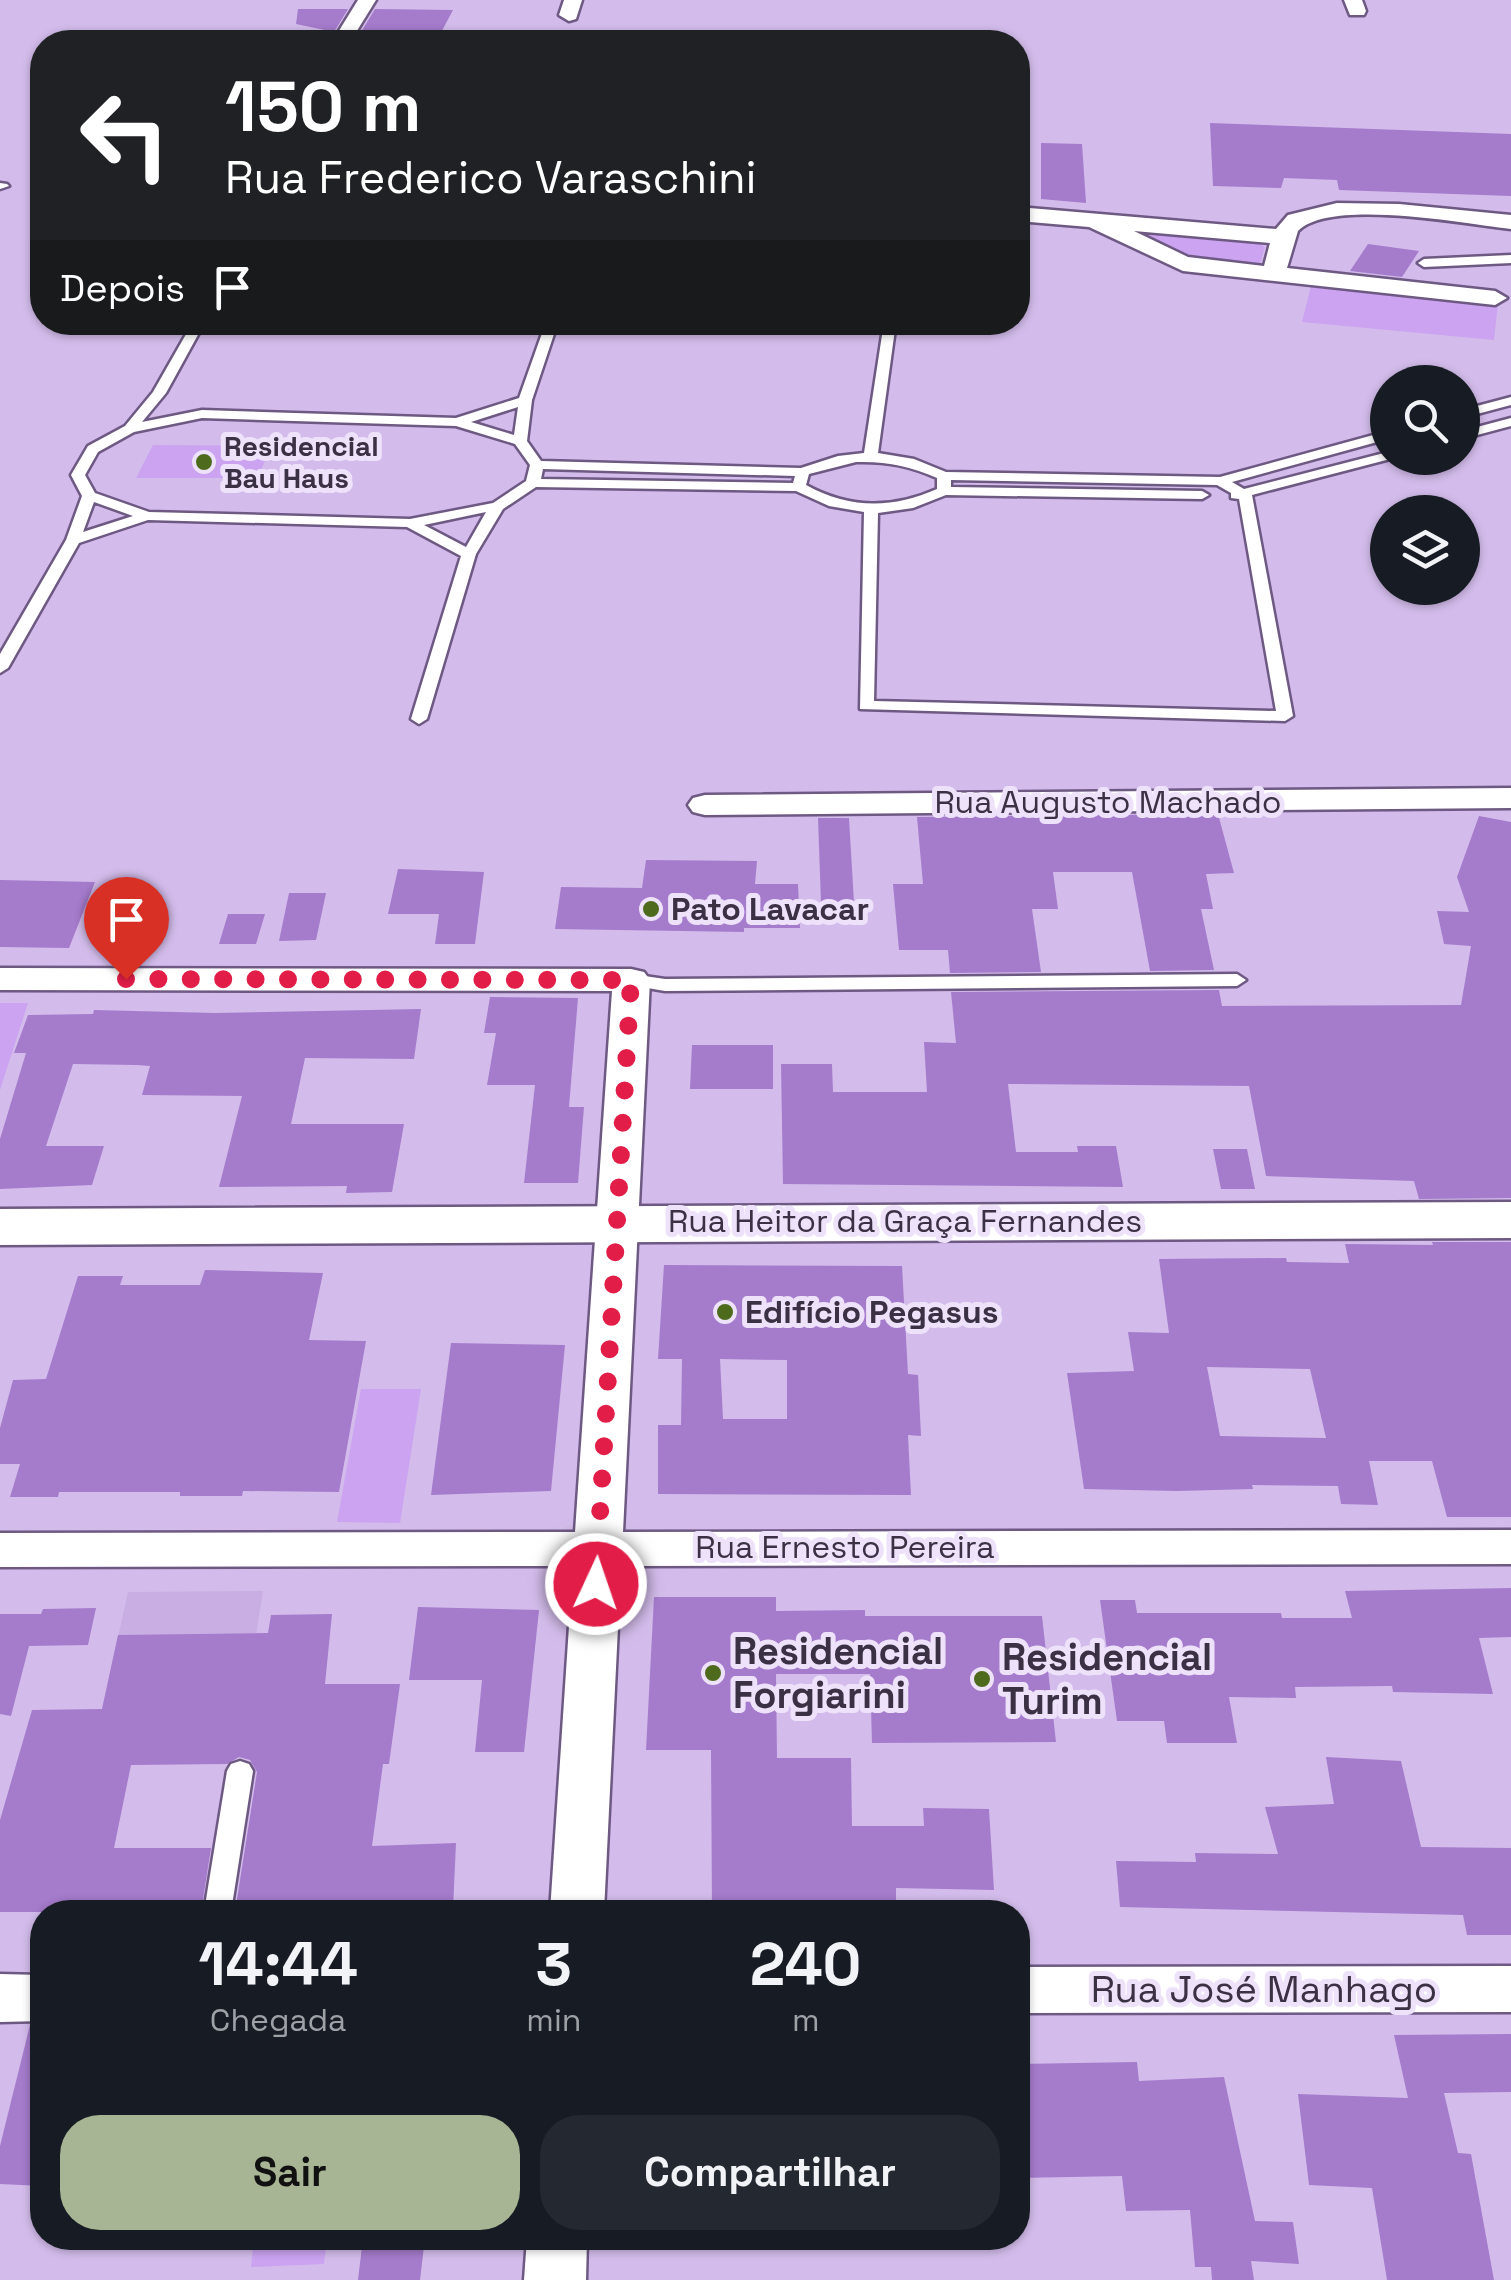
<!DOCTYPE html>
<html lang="pt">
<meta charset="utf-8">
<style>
:root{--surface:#171b24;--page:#242831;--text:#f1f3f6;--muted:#9ea1a6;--accent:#a8b594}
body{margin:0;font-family:"Space Grotesk",sans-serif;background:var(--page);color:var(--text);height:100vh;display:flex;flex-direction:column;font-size:38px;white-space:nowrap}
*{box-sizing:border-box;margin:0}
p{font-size:32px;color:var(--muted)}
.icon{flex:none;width:55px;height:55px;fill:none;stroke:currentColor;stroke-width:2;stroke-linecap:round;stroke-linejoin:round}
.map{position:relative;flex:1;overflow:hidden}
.drawer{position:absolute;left:30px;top:1900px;width:1000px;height:350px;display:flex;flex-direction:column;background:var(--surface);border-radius:40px;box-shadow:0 2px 8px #0004}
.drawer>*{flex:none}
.hud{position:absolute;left:30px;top:30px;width:1000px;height:305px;border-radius:40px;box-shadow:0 2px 8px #0004;background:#202124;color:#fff;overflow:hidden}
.fabs{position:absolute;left:1370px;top:365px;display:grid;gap:20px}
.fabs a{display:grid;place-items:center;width:110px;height:110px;border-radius:50%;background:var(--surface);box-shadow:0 2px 8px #0004;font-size:50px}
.pin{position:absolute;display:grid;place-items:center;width:85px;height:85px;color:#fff;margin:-102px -42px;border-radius:50% 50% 50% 0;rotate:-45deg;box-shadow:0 0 10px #0007}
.pin .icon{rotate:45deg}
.me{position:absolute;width:110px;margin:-55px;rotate:3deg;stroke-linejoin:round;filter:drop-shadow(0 0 8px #0008)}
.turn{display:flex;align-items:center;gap:35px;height:210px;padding:0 30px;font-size:45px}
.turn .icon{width:130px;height:130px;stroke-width:2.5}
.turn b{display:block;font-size:70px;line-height:85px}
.then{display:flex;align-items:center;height:95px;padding:0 30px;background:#0003;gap:20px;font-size:38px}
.eta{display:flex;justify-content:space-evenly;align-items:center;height:170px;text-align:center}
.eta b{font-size:60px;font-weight:700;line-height:70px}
.action{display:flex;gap:20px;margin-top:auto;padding:20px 30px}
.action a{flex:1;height:115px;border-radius:40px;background:var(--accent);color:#111;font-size:40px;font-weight:700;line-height:115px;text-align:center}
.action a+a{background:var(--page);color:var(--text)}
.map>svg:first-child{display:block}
</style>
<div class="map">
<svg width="1511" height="2280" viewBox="0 0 1511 2280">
<rect width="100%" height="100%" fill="#d3bceb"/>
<path fill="#c9aee4" d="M263 1591 242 1723 98 1727 128 1592Z"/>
<g fill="#cba3f1">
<path d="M1121 226 1247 237 1265 247 1258 270 1186 259Z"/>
<path d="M1311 286 1498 303 1494 340 1302 322Z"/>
<path d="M153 445 272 446 257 478H136Z"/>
<path d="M0 1003H28L0 1090Z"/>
<path d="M361 1389H421L400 1523 337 1522Z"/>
<path d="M254 2238H327L324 2264 251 2267Z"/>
</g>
<g fill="#a57bcc" fill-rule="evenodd">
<path d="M298 9H348L334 32 296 24Z"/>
<path d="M375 9 453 10 436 42H387L358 37Z"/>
<path d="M1210 123 1511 134V196L1339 190 1337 180 1284 178 1281 188 1213 186Z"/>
<path d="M1041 143 1082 144 1086 203 1041 199Z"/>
<path d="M1368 244 1419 251 1402 277 1350 271Z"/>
<path d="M1218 814 1234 873 1206 874 1213 909H1201L1214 970 1150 971 1132 872H1053L1058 909H1032L1041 972 950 973 948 950H899L893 884H923L917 817Z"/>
<path d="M1479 816 1511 822V1198L1419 1199 1414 1181 1266 1176 1249 1086 1008 1084 1016 1152H1078L1077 1146H1116L1123 1187 783 1184 781 1064H832L833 1092H927L924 1042 956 1043 951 992 1219 990 1222 1006 1461 1005 1471 946 1444 944 1437 911 1469 912 1457 877Z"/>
<path d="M818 818H849L854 903H821Z"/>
<path d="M646 860 757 861 755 884H798L800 928H744V932L555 929 561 887 642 888Z"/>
<path d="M398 869 484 872 475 944H435L439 914H388Z"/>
<path d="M0 880 95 882 69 948 0 947Z"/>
<path d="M289 893H326L316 940 279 941Z"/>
<path d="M228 914H265L256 944H219Z"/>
<path d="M490 997 578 998 569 1107H584L578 1183H524L535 1085H487L496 1033H484Z"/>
<path d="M421 1009 414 1059 305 1058 291 1124H404L392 1192 346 1193 347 1186 219 1187 242 1096 142 1095 150 1066 137 1065 73 1064 46 1146H104L92 1185 0 1189V1139L26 1053H14L28 1015 93 1014 94 1010 215 1013Z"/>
<path d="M692 1045H773V1089H690Z"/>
<path d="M1213 1149H1247L1255 1189H1221Z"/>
<path d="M1432 1242H1511V1517H1447L1432 1461H1369L1378 1505 1341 1504 1338 1486 1252 1485 1253 1489 1177 1491 1084 1489 1067 1373 1134 1371 1128 1332 1169 1333 1159 1259 1286 1258 1287 1262 1349 1263 1345 1244 1433 1245ZM1207 1367 1310 1369 1326 1438 1220 1436Z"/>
<path d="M664 1265 902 1266 908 1374 918 1375 921 1436 908 1435 911 1495 658 1494V1425H681L682 1359H658ZM720 1359 787 1360V1419H723Z"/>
<path d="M205 1270 323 1273 309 1340 366 1341 339 1492 243 1491 242 1496H180V1492H59L58 1497H10L20 1464H0V1428L13 1380 46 1379 78 1276H123L120 1285H200Z"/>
<path d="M451 1343 565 1345 551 1491 431 1495Z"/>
<path d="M1511 1588V1637L1479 1638 1493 1694 1393 1692 1392 1686 1295 1687 1296 1698 1229 1697 1237 1743H1167L1164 1721H1117L1100 1600H1135L1137 1613H1281L1282 1618H1352L1345 1591Z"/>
<path d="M654 1597H776V1611L865 1610V1616H1042L1056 1742 872 1743 870 1674H776L777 1758H851L852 1826H924L923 1808 989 1809 994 1890 896 1888V1911L784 1906V1912H712L711 1750H646Z"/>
<path d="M418 1607 539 1610 524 1752H475L482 1680H409Z"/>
<path d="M96 1608 88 1645 29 1646 11 1716 0 1714V1614H41L43 1609Z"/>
<path d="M332 1614 325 1684H400L389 1764H383L372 1846 456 1843 453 1909 235 1912 257 1772 250 1760 239 1757 227 1764 131 1765 114 1848H211L201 1912H0V1820L32 1710 102 1709 118 1635 268 1633 271 1615Z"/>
<path d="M1326 1757 1401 1761 1421 1847 1511 1848V1935H1467L1463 1915 1120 1907 1116 1861 1196 1862 1195 1853 1278 1854 1265 1807 1334 1804Z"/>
<path d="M30 2025H42V2186L0 2184V2146Z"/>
<path d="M1511 2034V2092L1444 2093 1458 2153 1471 2154 1494 2280H1387L1372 2188 1309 2185 1298 2094 1408 2098 1394 2035Z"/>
<path d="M1137 2062 1139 2081 1224 2077 1255 2221 1293 2222 1299 2264 1251 2261 1254 2280H1212L1211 2267H1195L1190 2210 1126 2211 1122 2176 1018 2178V2064Z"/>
<path d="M363 2238H425L420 2280H358Z"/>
</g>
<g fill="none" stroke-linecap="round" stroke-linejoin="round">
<defs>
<g id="lane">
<path d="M0 183 7 184 9 186 0 189Z"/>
<path d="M1511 255V263L1424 267 1418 263 1424 259Z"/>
<path d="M193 322H205L166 393 142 422 202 410 456 418 519 398 546 322H558L532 400 527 441 541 461 801 468 838 456 864 453 884 322H896L878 453 914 459 946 472 1220 477 1388 431V439L1232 482 1244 489 1388 452V458H1394L1252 495 1293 716 1285 721 860 709 864 512 829 506 796 491 536 487 503 509 476 554 427 719 419 724 411 719 461 556 407 527 148 520 79 543 8 668 0 673V654L66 540 82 496 71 475 88 446 125 426 153 392ZM518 407 514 435 471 422ZM202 418 456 426 515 444 530 465 526 481 493 503 410 519 149 512 95 493 85 475 98 452 134 432ZM856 462C886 461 910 466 937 478V489C892 509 850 509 806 485L809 474ZM543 469 795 476 793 483 541 479ZM951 480 1217 485 1231 493V498L1239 499 1276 711 874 701 878 513 913 508 946 495 1202 499 1209 495 1202 491 951 487ZM94 502 133 516 83 532ZM486 512 466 547 424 525Z"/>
<path d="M1511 397V405L1462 418V410Z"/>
<path d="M1511 418V426L1462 439V431Z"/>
<path d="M631 974 665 979 1237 974 1246 980 1237 986 665 991 624 984 622 980Z"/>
<path d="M240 1761 249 1764 253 1771 231 1912H204L227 1771 231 1764Z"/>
</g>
<g id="street">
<path d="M358 0H376L350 42H332Z"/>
<path d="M564 0H582L576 19 569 21 559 15Z"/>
<path d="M1344 0H1362L1366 11 1364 15H1350Z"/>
<path d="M1337 203 1399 204 1511 215V229C1466 224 1330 198 1298 231L1287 268 1495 291 1507 298 1495 305 1183 271 1089 227 1018 221V207L1276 229 1288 215ZM1134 231 1270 243 1264 266 1188 257Z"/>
<path d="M1511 788V808L705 815 693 812 688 805 693 798 705 795Z"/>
<path d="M0 968 631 969 644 972 650 980 623 1532 1511 1530V1564L621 1566 604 1912H550L573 1566 0 1567V1533L575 1532 612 991 0 990Z"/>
<path d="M1511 1966V2012L1018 2013V1967Z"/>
<path d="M0 1974 42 1975V2021L0 2022Z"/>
<path d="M527 2238H587L586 2280H524Z"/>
</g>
<path id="secondary" d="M1511 1202V1238L0 1245V1209Z"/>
</defs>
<use href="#lane" stroke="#6e5983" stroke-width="5"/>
<use href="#street" stroke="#6e5983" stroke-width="5"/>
<use href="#secondary" stroke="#6e5983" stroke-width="5"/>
<use href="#lane" fill="#fff" fill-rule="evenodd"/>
<use href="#street" fill="#fff" fill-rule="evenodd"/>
<use href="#secondary" fill="#fff" fill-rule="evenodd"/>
</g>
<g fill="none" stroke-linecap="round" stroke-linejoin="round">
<path stroke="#e11d48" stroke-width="18" stroke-dasharray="0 32.4" d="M126 979 631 980 596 1584"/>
</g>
<g fill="#4e6a1d" stroke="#eee2fa" stroke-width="4">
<circle cx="204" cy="462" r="10"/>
<circle cx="651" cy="909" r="10"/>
<circle cx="725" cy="1312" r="10"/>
<circle cx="713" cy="1673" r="10"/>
<circle cx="982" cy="1679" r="10"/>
</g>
<g text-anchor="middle" stroke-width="10" stroke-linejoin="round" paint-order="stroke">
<g font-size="28" font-weight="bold" fill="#3b3144" stroke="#eee2fa" text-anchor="start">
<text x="224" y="456">Residencial<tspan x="224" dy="32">Bau Haus</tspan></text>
</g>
<g font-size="32" fill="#3b3144" stroke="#eee2fa">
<text x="1108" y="813">Rua Augusto Machado</text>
<text x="905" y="1232">Rua Heitor da Graça Fernandes</text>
<text x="845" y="1558">Rua Ernesto Pereira</text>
</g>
<g font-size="32" font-weight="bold" fill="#3b3144" stroke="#eee2fa" text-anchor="start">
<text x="671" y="920">Pato Lavacar</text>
<text x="745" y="1323">Edifício Pegasus</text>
</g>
<g font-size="38" font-weight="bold" fill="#3b3144" stroke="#eee2fa" text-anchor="start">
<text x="733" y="1664">Residencial<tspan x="733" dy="44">Forgiarini</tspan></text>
<text x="1002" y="1670">Residencial<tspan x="1002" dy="44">Turim</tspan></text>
</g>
<g font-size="38" fill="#3b3144" stroke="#eee2fa">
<text x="1264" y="2002">Rua José Manhago</text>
</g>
</g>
</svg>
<div class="fabs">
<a><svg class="icon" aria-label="search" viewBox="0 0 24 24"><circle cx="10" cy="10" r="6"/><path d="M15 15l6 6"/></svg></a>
<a><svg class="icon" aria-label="layers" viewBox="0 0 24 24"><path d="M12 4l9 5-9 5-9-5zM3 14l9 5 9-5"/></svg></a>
</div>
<div class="pin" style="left:126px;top:979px;background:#d93025"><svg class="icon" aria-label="arrive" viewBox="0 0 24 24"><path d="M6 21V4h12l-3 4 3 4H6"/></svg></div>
<svg class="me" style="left:596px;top:1584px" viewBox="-20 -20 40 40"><circle r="17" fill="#e11d48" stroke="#fff" stroke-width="3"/><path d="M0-11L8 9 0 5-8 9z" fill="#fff"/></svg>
<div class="hud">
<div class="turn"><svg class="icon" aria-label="left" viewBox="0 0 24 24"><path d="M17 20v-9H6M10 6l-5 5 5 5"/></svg><div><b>150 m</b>Rua Frederico Varaschini</div></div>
<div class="then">Depois<svg class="icon" aria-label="arrive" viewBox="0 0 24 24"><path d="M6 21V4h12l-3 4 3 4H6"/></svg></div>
</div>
<section class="drawer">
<div class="eta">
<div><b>14:44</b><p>Chegada</p></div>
<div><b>3</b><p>min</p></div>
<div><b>240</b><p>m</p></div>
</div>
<div class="action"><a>Sair</a><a>Compartilhar</a></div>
</section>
</div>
